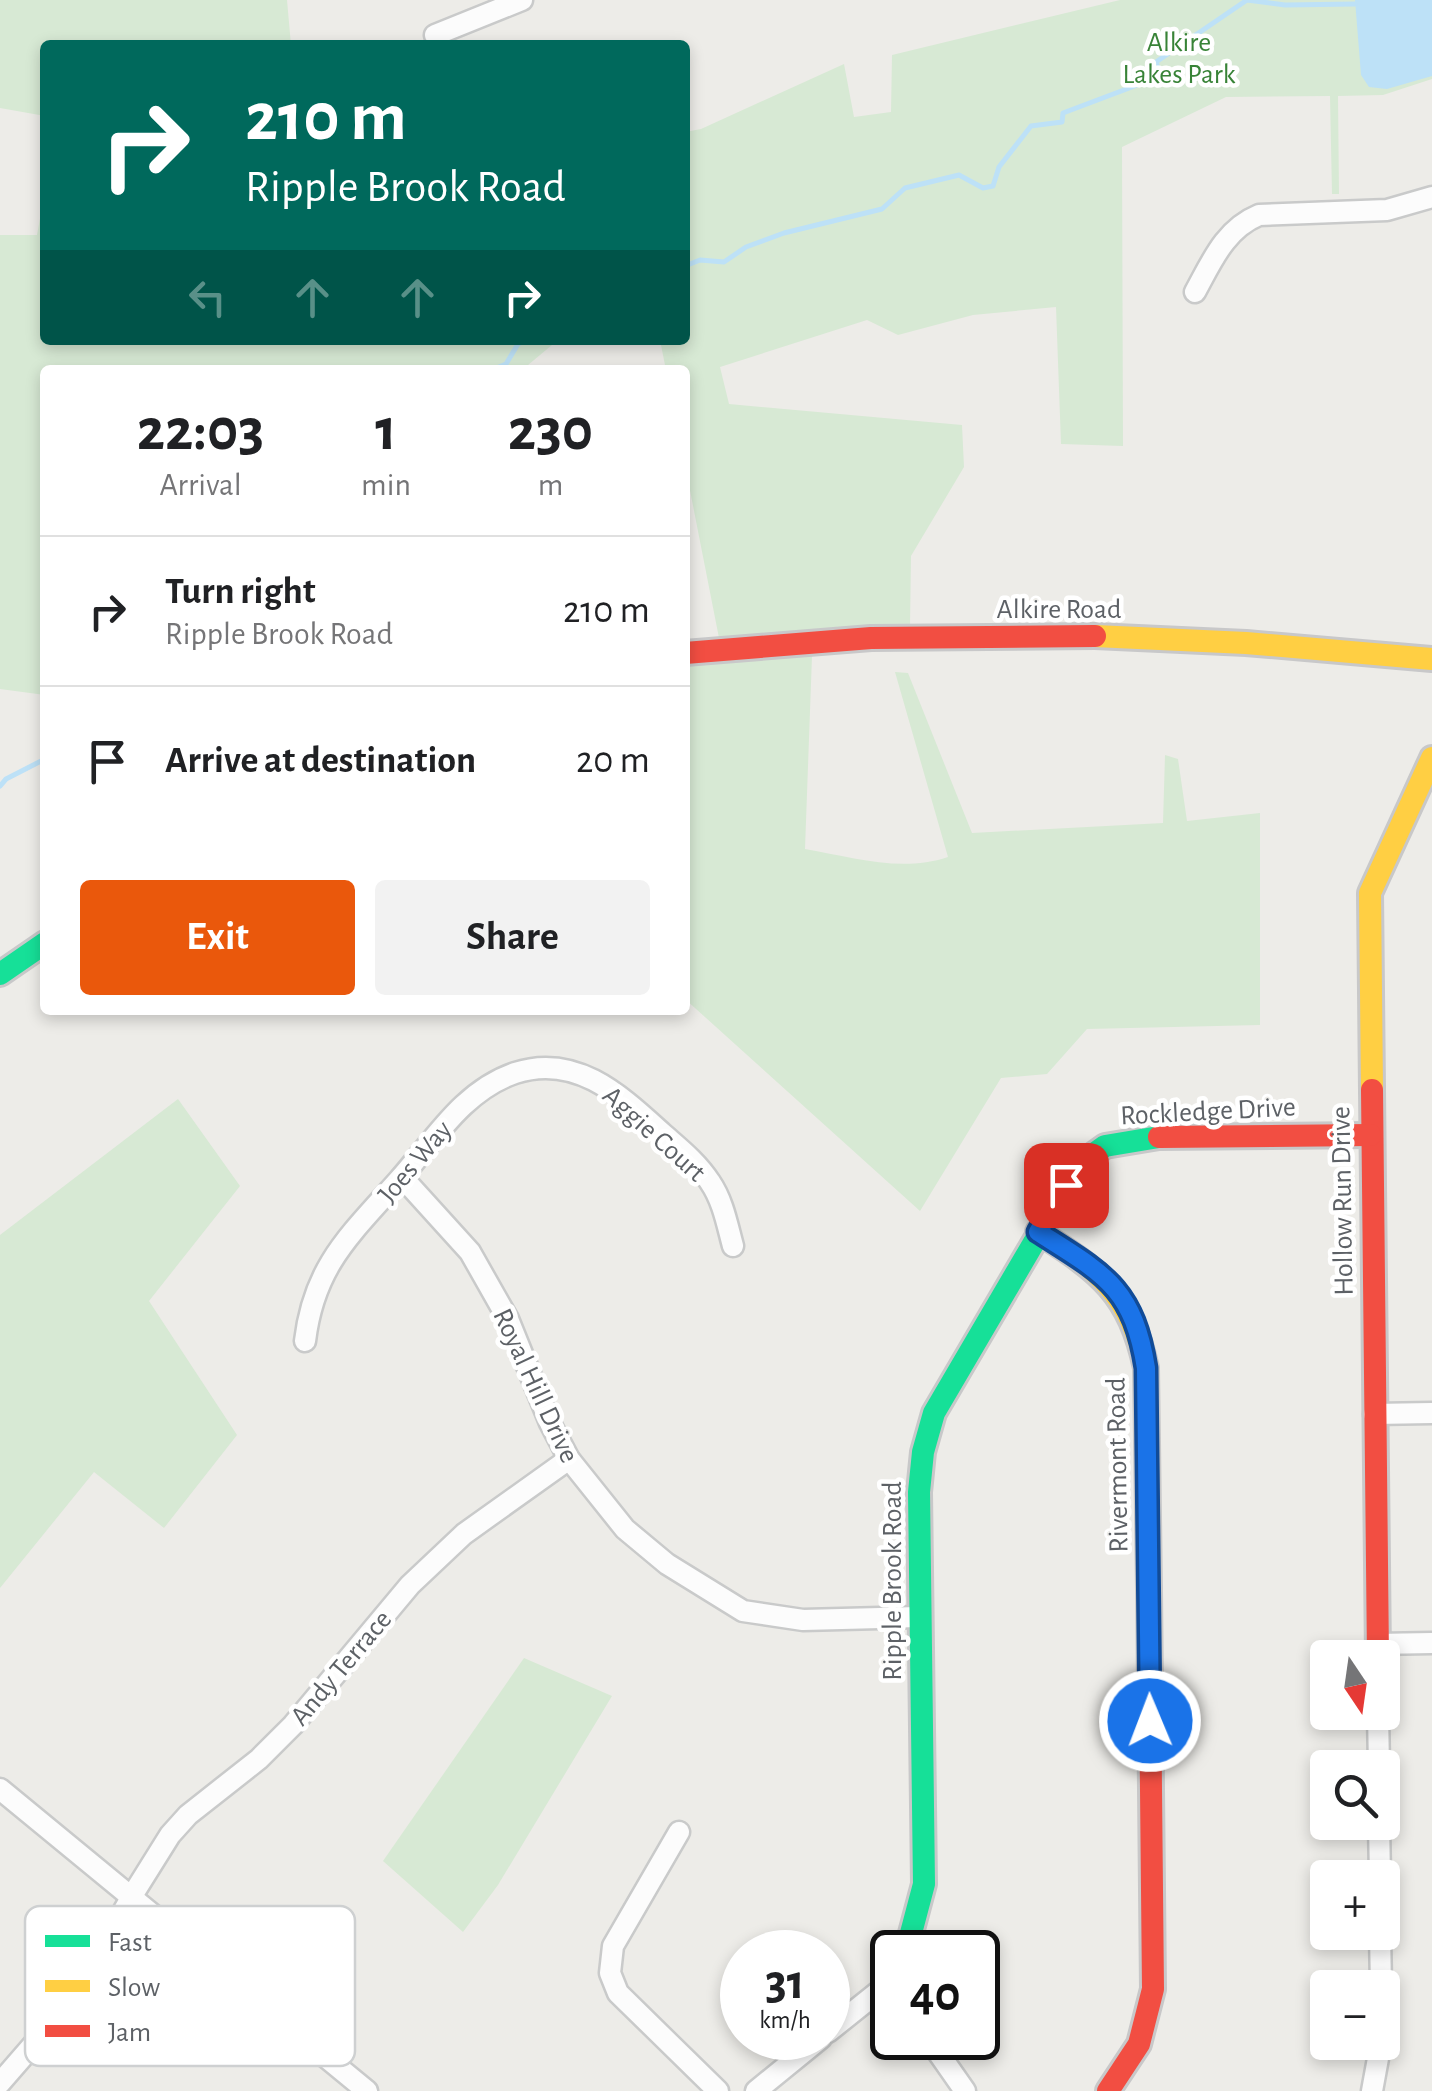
<!DOCTYPE html>
<meta charset="utf-8">
<style>
:root{--surface:#fff;--page:#f2f2f2;--text:#202124;--muted:#757577;--line:#e0e0e0;--accent:#ea580c}
body{margin:0;font-family:"Alegreya Sans",sans-serif;background:var(--page);color:var(--text);height:100vh;display:flex;flex-direction:column;font-size:38px;white-space:nowrap}
*{box-sizing:border-box;margin:0}
p{font-size:32px;color:var(--muted)}
.icon{flex:none;width:55px;height:55px;fill:none;stroke:currentColor;stroke-width:2;stroke-linecap:round;stroke-linejoin:round}
.map{position:relative;flex:1;overflow:hidden}
.details{position:absolute;left:40px;top:365px;width:650px;height:650px;display:flex;flex-direction:column;background:var(--surface);border-radius:10px;box-shadow:0 5px 15px #0003}
.details>*{flex:none}
.hud{position:absolute;left:40px;top:40px;width:650px;height:305px;border-radius:10px;box-shadow:0 5px 15px #0003;background:#00695c;color:#fff;overflow:hidden}
.needle{width:65px;rotate:167deg}
.buttons{position:absolute;left:1310px;top:1640px;display:grid;gap:20px}
.buttons a{display:grid;place-items:center;width:90px;height:90px;border-radius:10px;background:var(--surface);box-shadow:0 5px 15px #0003;font-size:50px}
.speed{position:absolute;left:720px;top:1930px;display:flex;gap:20px;font-size:50px;font-weight:700;text-align:center}
.speed>*{display:grid;place-content:center;width:130px;height:130px;border-radius:50%;background:var(--surface);box-shadow:0 5px 15px #0003;line-height:1}
.speed small{font-size:25px;font-weight:400}
.speed .limit{border:5px solid #111;border-radius:15px;background:#fff;color:#111}
.pin{position:absolute;display:grid;place-items:center;width:85px;height:85px;color:#fff;margin:-42px;border-radius:20px;box-shadow:0 5px 15px #0006}
.me{position:absolute;width:110px;margin:-55px;rotate:359deg;stroke-linejoin:round;filter:drop-shadow(0 0 8px #0008)}
.turn{display:flex;align-items:center;gap:35px;height:210px;padding:0 40px;font-size:45px}
.turn .icon{width:130px;height:130px;stroke-width:2.5}
.turn b{display:block;font-size:70px;line-height:85px}
.lanes{display:flex;align-items:center;height:95px;padding:0 40px;background:#0003;justify-content:center;gap:50px;direction:ltr}
.lanes .off{opacity:.35}
.eta{display:flex;justify-content:space-evenly;align-items:center;height:170px;text-align:center}
.eta b{font-size:60px;font-weight:700;line-height:70px}
.cta{display:flex;gap:20px;margin-top:auto;padding:20px 40px}
.cta a{flex:1;height:115px;border-radius:10px;background:var(--accent);color:#fff;font-size:40px;font-weight:700;line-height:115px;text-align:center}
.cta a+a{background:var(--page);color:var(--text)}
ul{padding:0;list-style:none}
li{display:flex;align-items:center;gap:30px;height:150px;padding:0 40px;border-top:2px solid var(--line)}
li div{flex:1}
li b{display:block;font-size:38px}
li em{font-style:normal}
.map>svg:first-child{display:block}
</style>
<div class="map">
<svg width="1432" height="2091" viewBox="0 0 1432 2091">
<rect width="100%" height="100%" fill="#edece8"/>
<g fill="#d7e9d4">
<path d="M0 0H287L291 45H45V116L0 108Z"/>
<path d="M1120 0H1432V79L1383 95 1338 96 1339 194H1332L1330 96 1226 97 1122 147 1123 446 1061 444 1056 307 973 315 898 335 867 320 720 367 729 404 962 425 964 467 911 556 910 626 719 638 685 465V370H666L660 340H685V132L701 129 844 64 854 117 891 112 892 55Z"/>
<path d="M45 191V340H558L522 370H45V695L0 689V235H37Z"/>
<path d="M812 656 805 849C852 857 901 873 948 857L895 672 908 673 972 833 1163 823 1165 755 1178 759 1187 821 1260 813V1025L1087 1029 1047 1074 1001 1078 920 1211 685 999V663Z"/>
<path d="M178 1099 240 1186 149 1301 237 1435 164 1528 94 1472 0 1588V1235Z"/>
<path d="M524 1658 612 1696 498 1885 463 1932 383 1861Z"/>
</g>
<path fill="#bde1f7" d="M1355 0H1432V76L1387 89 1369 87 1361 75Z"/>
<g fill="none" stroke-linecap="round" stroke-linejoin="round">
<g stroke="#bde1f7" stroke-width="5">
<path d="M685 266 700 260 724 262 746 247 784 233 882 209 905 188 959 175 983 188 993 186 999 167 1031 126 1062 122 1063 113 1161 76 1156 62 1247 0 1285 5 1355 4"/>
<path d="M492 370 506 364 518 344 525 340"/>
<path d="M0 786 6 779 45 759"/>
</g>
<defs>
<g id="street">
<path d="M435 35 522 0"/>
<path d="M1195 292C1212 261 1225 229 1259 215L1387 210 1432 197"/>
<path d="M402 1177 470 1252 508 1319 550 1423 569 1459 625 1529 667 1564 743 1611 803 1620 919 1617"/>
<path d="M305 1341C314 1266 350 1235 398 1181 433 1142 462 1091 515 1073 576 1053 620 1095 662 1133 679 1148 697 1162 710 1182 723 1201 727 1224 733 1246"/>
<path d="M1374 1414 1432 1413"/>
<path d="M1377 1644 1432 1643"/>
<path d="M1378 1712 1379 1768"/>
<path d="M0 1789 367 2091"/>
<path d="M1379 1822 1380 1878"/>
<path d="M679 1832 613 1946 610 1973 618 1993 718 2091"/>
<path d="M1380 1932 1381 1988"/>
<path d="M828 2032 883 1988 892 1975"/>
<path d="M928 2038 965 2091"/>
<path d="M0 2083 73 1999 135 1891 170 1835 188 1815 259 1759 293 1725 410 1585 464 1534 569 1459"/>
<path d="M756 2091 821 2038"/>
<path d="M1372 2091 1381 2042"/>
</g>
<g id="fast">
<path d="M0 974 45 943"/>
<path d="M906 1952 924 1884 919 1492 923 1452 934 1413 1080 1164 1105 1146 1159 1137"/>
</g>
<g id="slow">
<path d="M1095 636 1246 643 1432 659"/>
<path d="M1372 1090 1370 893 1432 758"/>
<path d="M1038 1232C1100 1271 1130 1293 1146 1368L1149 1590"/>
</g>
<g id="jam">
<path d="M685 653 871 638 1095 636"/>
<path d="M1372 1090 1378 1658"/>
<path d="M1159 1137 1370 1135"/>
<path d="M1108 2091 1139 2044 1153 1989 1149 1590"/>
</g>
</defs>
<use href="#street" stroke="#c9caca" stroke-width="25"/>
<use href="#fast" stroke="#c8c8c9" stroke-width="28"/>
<use href="#slow" stroke="#c8c8c9" stroke-width="28"/>
<use href="#jam" stroke="#c8c8c9" stroke-width="28"/>
<use href="#street" stroke="#fcfcfc" stroke-width="20"/>
<use href="#fast" stroke="#16e098" stroke-width="22"/>
<use href="#slow" stroke="#ffcf43" stroke-width="22"/>
<use href="#jam" stroke="#f24e42" stroke-width="22"/>
</g>
<g fill="none" stroke-linecap="round" stroke-linejoin="round">
<defs>
<path id="route" d="M1066 1185 1038 1232C1104 1274 1133 1287 1146 1368L1150 1721"/>
</defs>
<use href="#route" stroke="#114b97" stroke-width="25"/>
<use href="#route" stroke="#1a73e8" stroke-width="18"/>
</g>
<g text-anchor="middle" stroke-width="9" stroke-linejoin="round" paint-order="stroke">
<g font-size="28" fill="#388337" stroke="#fff">
<text x="1179" y="51">Alkire<tspan x="1179" dy="32">Lakes Park</tspan></text>
</g>
<g font-size="28" fill="#5d6166" stroke="#fff">
<text x="1059" y="618">Alkire Road</text>
<text transform="translate(1208 1110) rotate(-3)" y="10">Rockledge Drive</text>
<text transform="translate(655 1133) rotate(42)" y="10">Aggie Court</text>
<text transform="translate(414 1161) rotate(-50)" y="10">Joes Way</text>
<text transform="translate(1341 1201) rotate(-91)" y="10">Hollow Run Drive</text>
<text transform="translate(537 1385) rotate(65)" y="10">Royal Hill Drive</text>
<text transform="translate(1116 1465) rotate(-91)" y="10">Rivermont Road</text>
<text transform="translate(891 1581) rotate(-90)" y="10">Ripple Brook Road</text>
<text transform="translate(340 1667) rotate(-50)" y="10">Andy Terrace</text>
</g>
</g>
<rect x="25" y="1906" width="330" height="160" rx="15" fill="#fff" stroke="#ced0d1" stroke-width="2.5"/>
<rect x="45" y="1935" width="45" height="12" fill="#16e098"/>
<rect x="45" y="1980" width="45" height="12" fill="#ffcf43"/>
<rect x="45" y="2025" width="45" height="12" fill="#f24e42"/>
<g font-size="28" fill="#5d6166">
<text x="108" y="1951">Fast</text>
<text x="108" y="1996">Slow</text>
<text x="108" y="2041">Jam</text>
</g>
</svg>
<div class="buttons">
<a><svg class="needle" viewBox="-14 -14 28 28"><path d="M0-13l5 13h-10z" fill="#e53935"/><path d="M0 13l5-13h-10z" fill="#757577"/></svg></a>
<a><svg class="icon" aria-label="search" viewBox="0 0 24 24"><circle cx="10" cy="10" r="6"/><path d="M15 15l6 6"/></svg></a>
<a>+</a>
<a>−</a>
</div>
<div class="speed"><div>31<small>km/h</small></div><div class="limit">40</div></div>
<div class="pin" style="left:1066px;top:1185px;background:#d93025"><svg class="icon" aria-label="arrive" viewBox="0 0 24 24"><path d="M6 21V4h12l-3 4 3 4H6"/></svg></div>
<svg class="me" style="left:1150px;top:1721px" viewBox="-20 -20 40 40"><circle r="17" fill="#1a73e8" stroke="#fff" stroke-width="3"/><path d="M0-11L8 9 0 5-8 9z" fill="#fff"/></svg>
<div class="hud">
<div class="turn"><svg class="icon" aria-label="right" viewBox="0 0 24 24"><path d="M7 20v-9h11M14 6l5 5-5 5"/></svg><div><b>210 m</b>Ripple Brook Road</div></div>
<div class="lanes"><svg class="icon off" aria-label="left" viewBox="0 0 24 24"><path d="M17 20v-9H6M10 6l-5 5 5 5"/></svg><svg class="icon off" aria-label="ahead" viewBox="0 0 24 24"><path d="M12 20V5M6 11l6-6 6 6"/></svg><svg class="icon off" aria-label="ahead" viewBox="0 0 24 24"><path d="M12 20V5M6 11l6-6 6 6"/></svg><svg class="icon" aria-label="right" viewBox="0 0 24 24"><path d="M7 20v-9h11M14 6l5 5-5 5"/></svg></div>
</div>
<section class="details">
<div class="eta">
<div><b>22:03</b><p>Arrival</p></div>
<div><b>1</b><p>min</p></div>
<div><b>230</b><p>m</p></div>
</div>
<ul>
<li><svg class="icon" aria-label="right" viewBox="0 0 24 24"><path d="M7 20v-9h11M14 6l5 5-5 5"/></svg><div><b>Turn right</b><p>Ripple Brook Road</p></div><em>210 m</em></li>
<li><svg class="icon" aria-label="arrive" viewBox="0 0 24 24"><path d="M6 21V4h12l-3 4 3 4H6"/></svg><div><b>Arrive at destination</b></div><em>20 m</em></li>
</ul>
<div class="cta"><a>Exit</a><a>Share</a></div>
</section>
</div>
